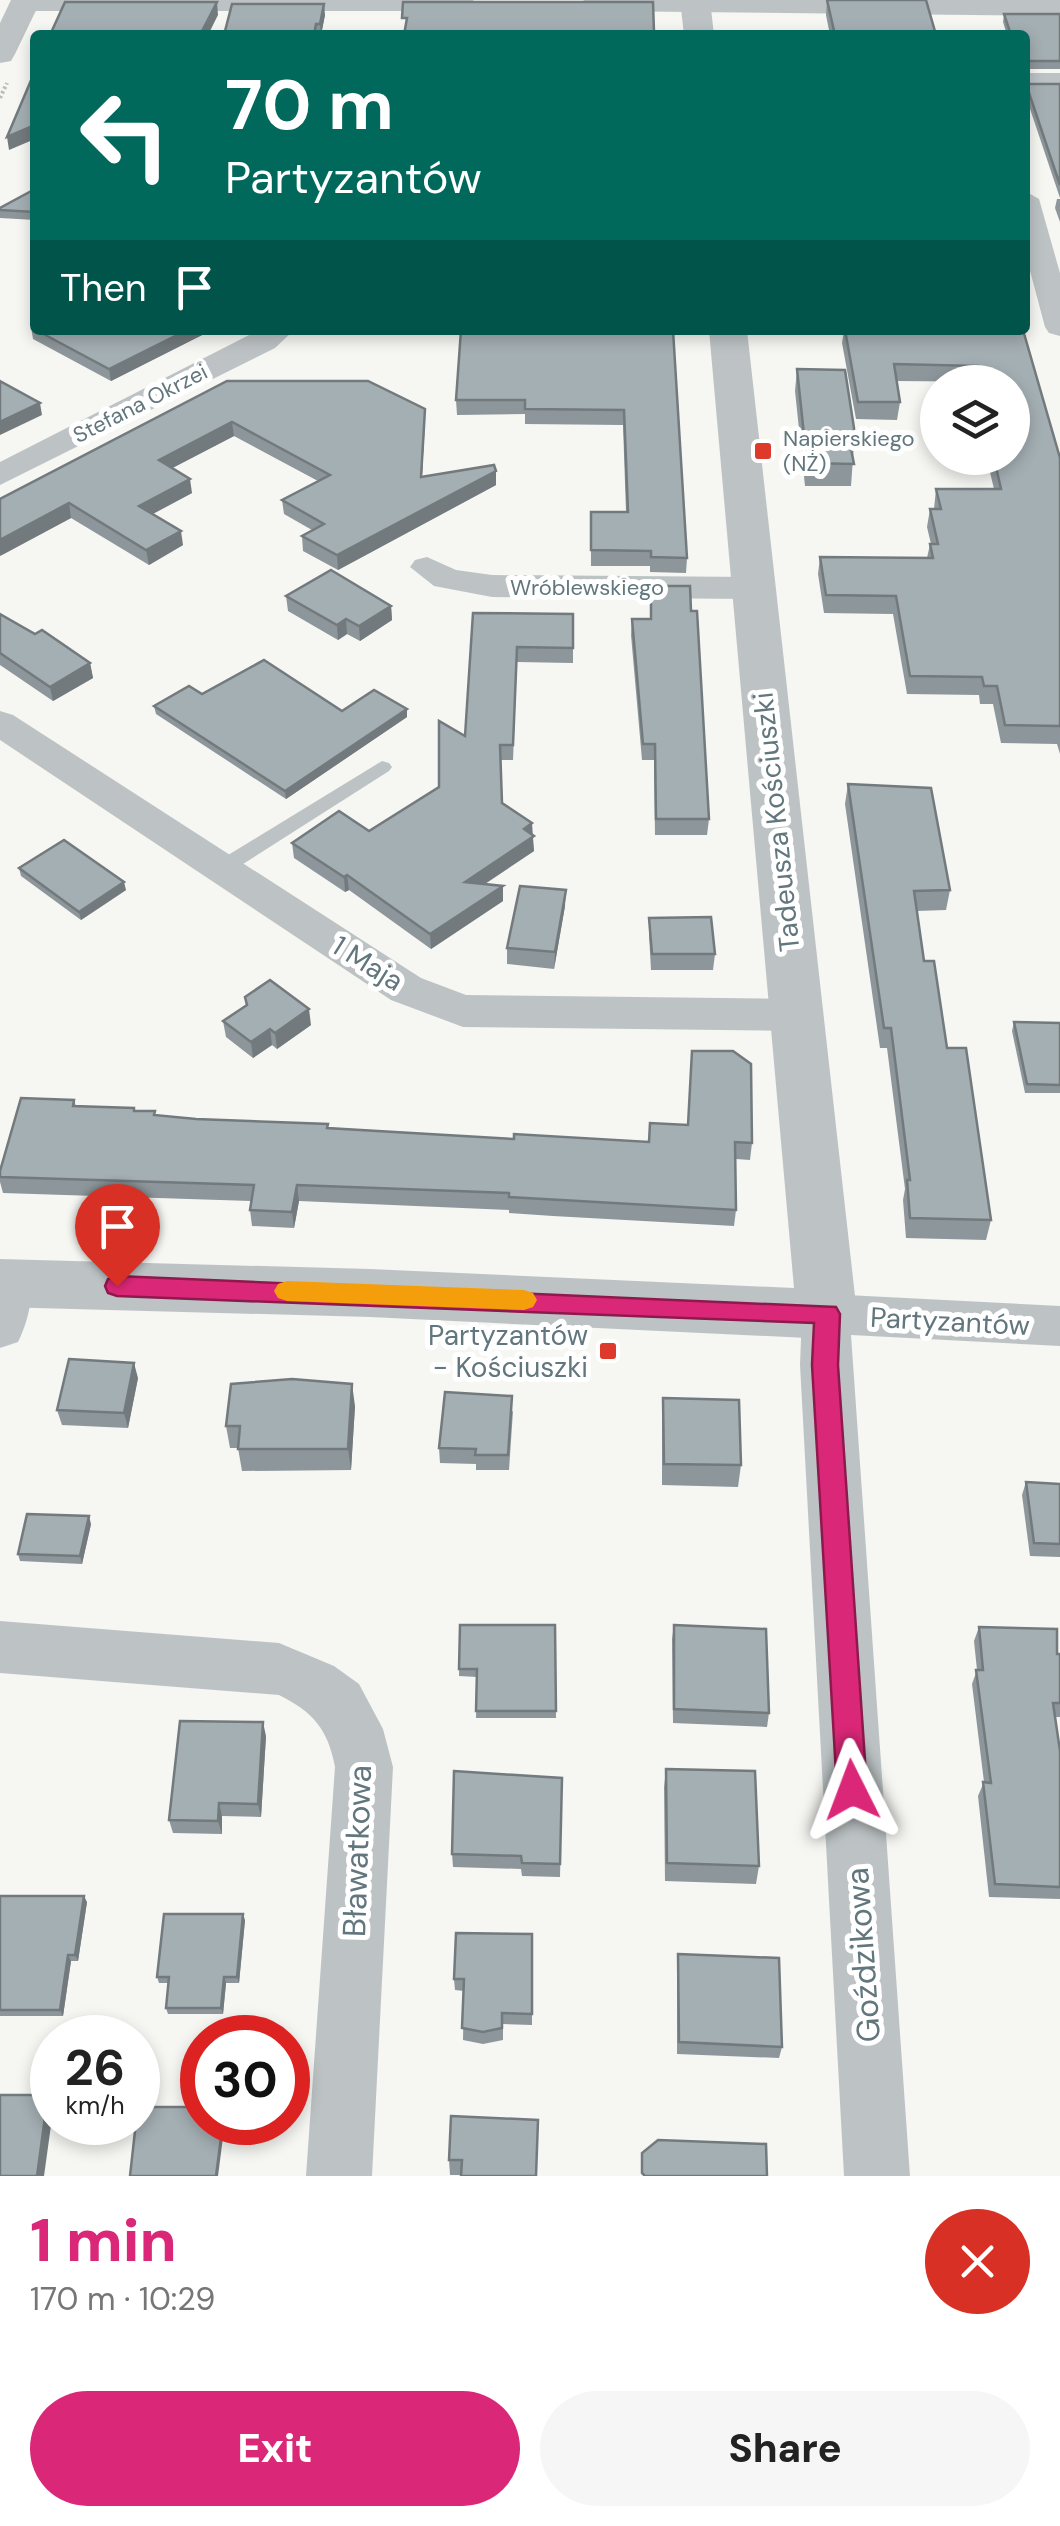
<!DOCTYPE html>
<meta charset="utf-8">
<style>
:root{--surface:#fff;--page:#f6f6f6;--text:#222;--muted:#767676;--accent:#db2777}
body{margin:0;font-family:"DM Sans",sans-serif;background:var(--page);color:var(--text);height:100vh;display:flex;flex-direction:column;font-size:38px;white-space:nowrap}
*{box-sizing:border-box;margin:0}
p{font-size:32px;color:var(--muted)}
.icon{flex:none;width:55px;height:55px;fill:none;stroke:currentColor;stroke-width:2;stroke-linecap:round;stroke-linejoin:round}
.map{position:relative;height:2176px;overflow:hidden}
.details{display:flex;flex-direction:column;background:var(--surface);flex:1}
.details>*{flex:none}
.guide{position:absolute;left:30px;top:30px;width:1000px;height:305px;border-radius:10px;box-shadow:0 5px 15px #0003;background:#00695c;color:#fff;overflow:hidden}
.fabs{position:absolute;left:920px;top:365px;display:grid;gap:20px}
.fabs a{display:grid;place-items:center;width:110px;height:110px;border-radius:50%;background:var(--surface);box-shadow:0 5px 15px #0003;font-size:50px}
.speed{position:absolute;left:30px;top:2015px;display:flex;gap:20px;font-size:50px;font-weight:700;text-align:center}
.speed>*{display:grid;place-content:center;width:130px;height:130px;border-radius:50%;background:var(--surface);box-shadow:0 5px 15px #0003;line-height:1}
.speed small{font-size:25px;font-weight:400}
.speed .limit{border:15px solid #d22;background:#fff;color:#111}
.pin{position:absolute;display:grid;place-items:center;width:85px;height:85px;color:#fff;margin:-102px -42px;border-radius:50% 50% 50% 0;rotate:-45deg;box-shadow:0 0 10px #0007}
.pin .icon{rotate:45deg}
.me{position:absolute;width:110px;margin:-55px;rotate:357deg;stroke-linejoin:round;filter:drop-shadow(0 0 8px #0008)}
.turn{display:flex;align-items:center;gap:35px;height:210px;padding:0 30px;font-size:45px}
.turn .icon{width:130px;height:130px;stroke-width:2.5}
.turn b{display:block;font-size:70px;line-height:85px}
.then{display:flex;align-items:center;height:95px;padding:0 30px;background:#0003;gap:20px;font-size:38px}
.round{display:grid;place-items:center;flex:none;width:105px;height:105px;border-radius:52px;background:var(--page)}
.head{display:flex;align-items:center;justify-content:space-between;height:170px;padding:0 30px}
h1{font-size:60px;font-weight:800;line-height:75px;color:var(--accent)}
.action{display:flex;gap:20px;margin-top:auto;padding:20px 30px}
.action a{flex:1;height:115px;border-radius:60px;background:var(--accent);color:#fff;font-size:40px;font-weight:800;line-height:115px;text-align:center}
.action a+a{background:var(--page);color:var(--text)}
.map>svg:first-child{display:block}
</style>
<div class="map">
<svg width="1060" height="2176" viewBox="0 0 1060 2176">
<rect width="100%" height="100%" fill="#f6f6f3"/>
<g fill="none" stroke-linecap="round" stroke-linejoin="round">
<path stroke="#b8bcbd" stroke-width="4" stroke-dasharray="2.5 2.5" stroke-linecap="butt" d="M0 98 7 83"/>
<path fill="#bdc3c5" fill-rule="evenodd" d="M382 761 389 763 392 767 389 771 229 873H215L212 868 215 863Z"/>
<g fill="#bdc3c5" fill-rule="evenodd">
<path d="M15 0H473L476 4 464 11H24L15 9 12 4Z"/>
<path d="M584 0H1060V16L593 11 584 9 581 4Z"/>
<rect x="1025" y="73" width="35" height="16"/>
<path d="M1025 191 1039 199 1060 273V336L1049 333 1045 327 1025 252Z"/>
<path d="M259 330H294L275 348 0 485V462Z"/>
<path d="M427 557 456 570 492 575 751 577 764 580 769 588 764 596 751 599 492 597 434 586 410 567 415 560Z"/>
<path d="M0 711 13 715 421 978 466 995 797 999 812 1004 819 1015 812 1026 797 1031 463 1027 391 1000 0 740Z"/>
<path d="M8 1263 25 1269C37 1291 28 1321 18 1342L0 1348V1266Z"/>
<path d="M827 1294 1060 1306V1346L851 1335 910 2176H844L800 1365 802 1314 810 1300Z"/>
<path d="M0 1621 279 1643 334 1666 359 1684 383 1729 393 1767 372 2176H306L335 1767C328 1729 313 1712 279 1695L0 1673Z"/>
</g>
<g fill="#bdc3c5" fill-rule="evenodd">
<path d="M11 0H41L15 54 11 61 0 63V23Z"/>
<path d="M680 0H710L714 35H684Z"/>
<path d="M709 330H747L857 1314 848 1331 827 1339 370 1317 0 1307V1259L370 1269 794 1288Z"/>
</g>
</g>
<g fill="#8d969a">
<path d="M827 0 936 35H830L826 15Z"/>
<path d="M1004 14H1060V69H1025V35H1007L1003 22Z"/>
<path d="M325 15 321 35H224Z"/>
<path d="M1026 84H1060V198L1025 94Z"/>
<path d="M35 189V220L0 218V208Z"/>
<path d="M1057 199H1060V222L1055 208Z"/>
<path d="M31 327 212 330 111 381 33 339Z"/>
<path d="M673 330 687 558 686 573 650 572V566H591V512H626L623 425 525 424V414L457 415 456 400Z"/>
<path d="M844 330H1023L1060 458V754L1057 744 1001 743 993 704H980L979 695 907 694 893 614 824 613 818 574 820 557 927 558 930 544H931L927 527 930 509H934L936 489H994L989 468 991 458H1012V382L896 381 900 402 897 420 856 419 842 343Z"/>
<path d="M797 369 854 444 851 486H805L795 391Z"/>
<path d="M227 381 425 409 422 477 496 471V485L338 570 303 551 302 536 312 530 284 514 282 500 318 481 234 436 172 468 192 493 153 514 183 545 149 565 71 518 0 556Z"/>
<path d="M651 586 709 819 707 835H655L654 760H642L631 635 632 619H650Z"/>
<path d="M286 596 391 606 392 620 360 641 347 634 338 640 288 611Z"/>
<path d="M473 613 573 614V663L517 662 513 760H501L502 803 532 834 534 851 485 884 503 886V901L431 949 349 890 345 892 294 858 292 843 369 831 439 787 465 736Z"/>
<path d="M0 614 90 663 93 678 53 701 0 665Z"/>
<path d="M202 694 342 711 407 709V717L286 799 156 714 154 706Z"/>
<path d="M848 784 950 890 946 910 916 911 924 961 991 1220 986 1240 906 1238 903 1200 905 1189 887 1048H880L845 804Z"/>
<path d="M19 868 126 890 81 920 21 876Z"/>
<path d="M565 906 554 969 507 964V948Z"/>
<path d="M649 918 715 954 713 970H651L649 934Z"/>
<path d="M245 997 311 1025 277 1049 272 1045 253 1058 226 1037 223 1021 246 1005Z"/>
<path d="M1014 1022 1060 1023V1093H1025L1012 1031Z"/>
<path d="M74 1100 76 1106 135 1111 156 1115 196 1119 514 1139 649 1142 650 1123 752 1143 750 1160 736 1159V1210L734 1226 553 1216 509 1213V1210L299 1201 294 1228 252 1226 250 1210 251 1201 3 1193 0 1182V1171Z"/>
<path d="M138 1378 128 1428 62 1425 57 1410Z"/>
<path d="M663 1398 741 1465 738 1487 662 1485V1420Z"/>
<path d="M355 1406 351 1470 242 1471 238 1448H230L226 1426Z"/>
<path d="M513 1411 509 1470H476V1464L440 1463 439 1448Z"/>
<path d="M1026 1482 1060 1484V1557L1030 1556 1022 1495Z"/>
<path d="M91 1524 82 1564 20 1561 18 1554Z"/>
<path d="M460 1625H555L556 1718H476L477 1677 459 1676Z"/>
<path d="M674 1625 769 1713 767 1727 673 1723 672 1639Z"/>
<path d="M979 1627 1060 1654V1717H1055L1060 1751V1899L989 1897 978 1796 984 1782 972 1684 977 1670 974 1641Z"/>
<path d="M266 1736 261 1817 222 1816V1834L173 1833 169 1820Z"/>
<path d="M666 1769 759 1866 756 1884 665 1881 664 1787Z"/>
<path d="M562 1778 560 1877 522 1876 521 1869 453 1867 452 1854Z"/>
<path d="M0 1896 87 1902 78 1961H71L63 2016H0Z"/>
<path d="M245 1920 239 1983H226L223 2014H168L166 2008 169 1983H159L157 1977Z"/>
<path d="M532 1934V2025L503 2024V2040L483 2044 463 2040 464 1991 455 1990 454 1979Z"/>
<path d="M678 1954 782 2047 779 2058 677 2054V1966Z"/>
<path d="M538 2120 461 2175H450L449 2160Z"/>
</g>
<g fill="#737a7d">
<path d="M217 2 218 15 208 35H200Z"/>
<path d="M324 4 325 15 321 35 320 24Z"/>
<path d="M35 125V139L9 150 7 137Z"/>
<path d="M187 330H212L111 381 109 369Z"/>
<path d="M40 403 42 415 0 435V422Z"/>
<path d="M425 409V423L421 491V477Z"/>
<path d="M232 422 234 436 161 474 159 460Z"/>
<path d="M496 471V485L338 570 337 555Z"/>
<path d="M190 479 192 493 141 520 139 506Z"/>
<path d="M69 503 71 518 0 556V540Z"/>
<path d="M181 531 183 545 149 565 146 550Z"/>
<path d="M391 606 392 620 360 641 359 626Z"/>
<path d="M346 619 347 634 338 640 337 625Z"/>
<path d="M90 663 93 678 53 701 50 687Z"/>
<path d="M407 709V717L286 799 285 791Z"/>
<path d="M532 823 534 851 465 897V882Z"/>
<path d="M347 875 349 890 345 892 344 877Z"/>
<path d="M124 882 126 890 81 920 79 912Z"/>
<path d="M503 886V901L431 949 430 934Z"/>
<path d="M566 890 565 906 554 969 555 952Z"/>
<path d="M309 1009 311 1025 277 1049 275 1033Z"/>
<path d="M270 1029 272 1045 253 1058 251 1042Z"/>
<path d="M297 1185 299 1201 294 1228 292 1212Z"/>
<path d="M134 1363 138 1378 128 1428 124 1413Z"/>
<path d="M352 1384 355 1406 351 1470 348 1449Z"/>
<path d="M89 1516 91 1524 82 1564 80 1556Z"/>
<path d="M263 1722 266 1736 261 1817 258 1804Z"/>
<path d="M219 1803 222 1816V1834L218 1821Z"/>
<path d="M84 1896 87 1902 78 1961 75 1955Z"/>
<path d="M243 1914 245 1920 239 1983 237 1977Z"/>
<path d="M68 1955 71 1961 63 2016 60 2010Z"/>
<path d="M224 1977 226 1983 223 2014 221 2008Z"/>
<path d="M48 2095 52 2103V2118L44 2176H37Z"/>
<path d="M223 2122H225L218 2176H216Z"/>
</g>
<g fill="#a4afb3" stroke="#737a7d" stroke-width="2.5">
<path d="M827 0H926L936 35H835Z"/>
<path d="M65 2H217L200 35H50Z"/>
<path d="M403 2H653L654 32 656 35H404L407 18H402Z"/>
<path d="M232 4H324L320 24H316L314 35H224Z"/>
<path d="M1004 14H1060V61H1026L1025 66V35H1011Z"/>
<path d="M35 71V125L7 137Z"/>
<path d="M1026 84H1060V185Z"/>
<path d="M35 189V212L0 210V208Z"/>
<path d="M36 330H187L109 369Z"/>
<path d="M461 330H673L687 558 651 557V551L591 550V512H628L624 410 525 409V400H456Z"/>
<path d="M845 330H1023L1060 458V726L1005 725 997 686H984L982 677 910 676 896 596 826 595 820 557 933 558 930 544H938L930 509H941L936 489H1001L994 458H1012V382H982L978 366 894 364 900 402H858Z"/>
<path d="M797 369 845 370 854 428V444H850L854 464 807 463Z"/>
<path d="M0 381 40 403 0 422Z"/>
<path d="M227 381H368L425 409 421 477 494 465 496 471 337 555 302 536 324 524 282 500 330 475 232 422 159 460 190 479 139 506 181 531 146 550 69 503 0 540V499Z"/>
<path d="M331 570 391 606 359 626 346 619 337 625 286 596Z"/>
<path d="M651 586H690L691 611H697L709 819H656L655 744H643L632 619H651Z"/>
<path d="M473 613 573 614V648L517 647 513 745H500L502 803 532 823 524 829 534 836 465 882 503 886 430 934 347 875 344 877 292 843 339 811 369 831 439 787V721L465 736Z"/>
<path d="M0 614 35 634 42 630 90 663 50 687 0 653Z"/>
<path d="M264 660 342 711 374 690 407 709 285 791 154 706 189 686 202 694Z"/>
<path d="M848 784 931 788 950 890 914 891 924 961H934L947 1048H966L991 1220 910 1218 907 1180H910L891 1028H884Z"/>
<path d="M64 840 124 882 79 912 19 868Z"/>
<path d="M520 886 566 890 555 952 507 948Z"/>
<path d="M711 917 715 954H652L649 918Z"/>
<path d="M270 980 309 1009 275 1033 270 1029 251 1042 223 1021 247 1005 245 997Z"/>
<path d="M1014 1022 1060 1023V1085L1027 1084Z"/>
<path d="M692 1051H733L751 1064 752 1143 735 1142 736 1210 509 1197V1193L297 1185 292 1212 250 1210 254 1185 0 1177V1171L21 1098 74 1100 73 1106 134 1108V1111H155L154 1115 196 1119 328 1124 327 1128 514 1139V1134L649 1142 650 1123 688 1125Z"/>
<path d="M69 1359 134 1363 124 1413 57 1410Z"/>
<path d="M292 1379 352 1384 348 1449H238L240 1426H226L231 1384Z"/>
<path d="M445 1392 512 1396 508 1455H475L476 1449 439 1448Z"/>
<path d="M663 1398 739 1400 741 1465 664 1464Z"/>
<path d="M1026 1482 1060 1484V1544L1034 1543Z"/>
<path d="M27 1514 89 1516 80 1556 18 1554Z"/>
<path d="M460 1625H555L556 1711H476L477 1669H459Z"/>
<path d="M674 1625 766 1629 769 1713 674 1709Z"/>
<path d="M979 1627 1057 1629V1654H1060V1703H1053L1060 1751V1887L995 1884 983 1782 991 1783 976 1670H983Z"/>
<path d="M180 1721 263 1722 258 1804 219 1803 218 1821 169 1820Z"/>
<path d="M666 1769 755 1771 759 1866 667 1863Z"/>
<path d="M454 1771 562 1778 560 1864 522 1863 521 1856 452 1854Z"/>
<path d="M0 1896H84L75 1955H68L60 2010H0Z"/>
<path d="M164 1914H243L237 1977H224L221 2008H166L169 1977H157Z"/>
<path d="M456 1933 532 1934V2014L502 2013V2028L483 2032 462 2028 464 1979H454Z"/>
<path d="M678 1954 779 1958 782 2047 679 2042Z"/>
<path d="M0 2095H48L37 2176H0Z"/>
<path d="M138 2107H202V2122H223L216 2176H130L136 2122H138Z"/>
<path d="M451 2116 538 2120 536 2176H461L462 2160H449Z"/>
<path d="M658 2140 766 2144 767 2176H645L642 2173V2153Z"/>
</g>
<path fill="#db2777" stroke="#8e194d" stroke-width="2.5" d="M117 1276 836 1307 840 1314 838 1365 867 1790 862 1800 852 1804 842 1800 837 1790 812 1365 814 1323 117 1296 108 1293 105 1286 108 1279Z"/>
<path fill="#f59e0b" d="M287 1281 524 1290 533 1293 537 1300 533 1307 524 1310 287 1301 278 1298 274 1291 278 1284Z"/>
<g fill="#de3a2b" stroke="#fff" stroke-width="4">
<rect x="753" y="441" width="20" height="20" rx="5"/>
<rect x="598" y="1341" width="20" height="20" rx="5"/>
</g>
<g text-anchor="middle" stroke-width="10" stroke-linejoin="round" paint-order="stroke">
<g font-size="22" fill="#62767d" stroke="#fff">
<text transform="translate(140 403) rotate(-27)" y="8">Stefana Okrzei</text>
<text x="587" y="595">Wróblewskiego</text>
</g>
<g font-size="22" fill="#62767d" stroke="#fff" text-anchor="start">
<text x="783" y="446">Napierskiego<tspan x="783" dy="25">(NŻ)</tspan></text>
</g>
<g font-size="28" fill="#62767d" stroke="#fff">
<text transform="translate(776 822) rotate(-96)" y="10">Tadeusza Kościuszki</text>
<text transform="translate(368 963) rotate(32)" y="10">1 Maja</text>
<text transform="translate(950 1321) rotate(3)" y="10">Partyzantów</text>
</g>
<g font-size="28" fill="#62767d" stroke="#fff" text-anchor="end">
<text x="588" y="1345">Partyzantów<tspan x="588" dy="32">- Kościuszki</tspan></text>
</g>
<g font-size="32" fill="#62767d" stroke="#fff">
<text transform="translate(357 1851) rotate(-88)" y="11">Bławatkowa</text>
<text transform="translate(863 1955) rotate(-94)" y="11">Goździkowa</text>
</g>
</g>
</svg>
<div class="fabs">
<a><svg class="icon" aria-label="layers" viewBox="0 0 24 24"><path d="M12 4l9 5-9 5-9-5zM3 14l9 5 9-5"/></svg></a>
</div>
<div class="speed"><div>26<small>km/h</small></div><div class="limit">30</div></div>
<div class="pin" style="left:117px;top:1286px;background:#d93025"><svg class="icon" aria-label="arrive" viewBox="0 0 24 24"><path d="M6 21V4h12l-3 4 3 4H6"/></svg></div>
<svg class="me" style="left:852px;top:1790px" viewBox="-20 -20 40 40"><path d="M0-17L14 15 0 8-14 15z" fill="#db2777" stroke="#fff" stroke-width="4"/></svg>
<div class="guide">
<div class="turn"><svg class="icon" aria-label="left" viewBox="0 0 24 24"><path d="M17 20v-9H6M10 6l-5 5 5 5"/></svg><div><b>70 m</b>Partyzantów</div></div>
<div class="then">Then<svg class="icon" aria-label="arrive" viewBox="0 0 24 24"><path d="M6 21V4h12l-3 4 3 4H6"/></svg></div>
</div>
</div>
<section class="details">
<div class="head"><div><h1>1 min</h1><p>170 m · 10:29</p></div><a class="round" style="background:#d93025;color:#fff"><svg class="icon" aria-label="close" viewBox="0 0 24 24"><path d="M6 6l12 12M18 6L6 18"/></svg></a></div>
<div class="action"><a>Exit</a><a>Share</a></div>
</section>
